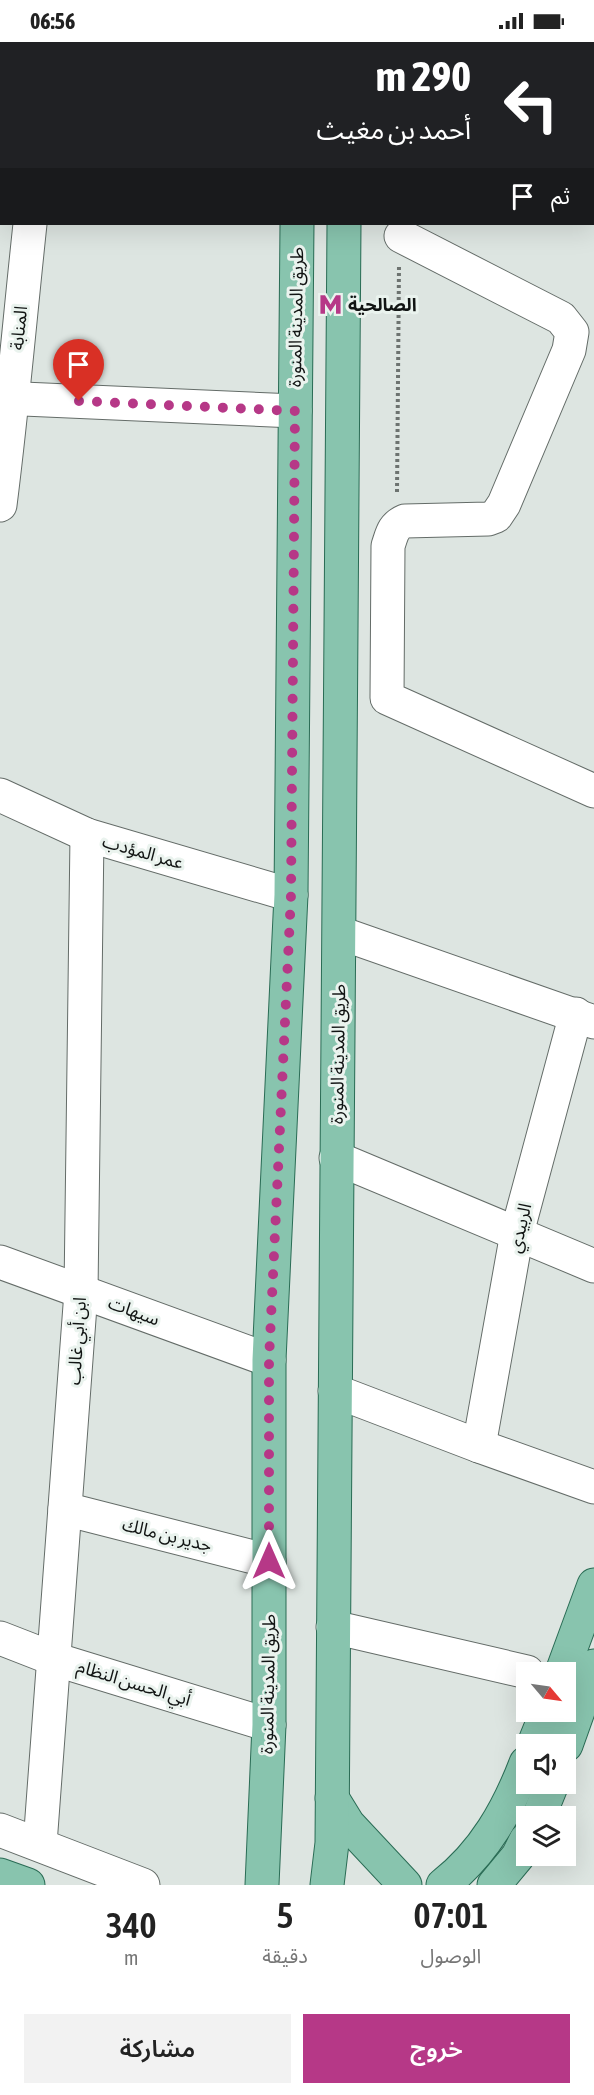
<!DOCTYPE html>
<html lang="ar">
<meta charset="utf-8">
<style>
:root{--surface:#fff;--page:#f2f2f2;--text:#222;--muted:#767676;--accent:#b63887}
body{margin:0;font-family:"Asap Condensed","Noto Sans Arabic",sans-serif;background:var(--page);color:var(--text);direction:rtl;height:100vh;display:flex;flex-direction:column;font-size:22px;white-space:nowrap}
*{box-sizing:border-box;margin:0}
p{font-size:20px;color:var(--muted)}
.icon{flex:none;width:33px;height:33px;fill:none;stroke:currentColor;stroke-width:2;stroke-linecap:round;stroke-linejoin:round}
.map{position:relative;height:1843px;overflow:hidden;direction:ltr}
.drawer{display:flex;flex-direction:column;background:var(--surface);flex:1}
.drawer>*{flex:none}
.hud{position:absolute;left:0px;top:0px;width:594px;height:183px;box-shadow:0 6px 24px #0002;direction:rtl;background:#202124;color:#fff;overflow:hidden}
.needle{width:39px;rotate:119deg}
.fabs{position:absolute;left:516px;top:1620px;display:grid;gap:12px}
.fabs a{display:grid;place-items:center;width:60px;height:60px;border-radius:0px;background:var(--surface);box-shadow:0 6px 24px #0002;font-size:30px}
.pin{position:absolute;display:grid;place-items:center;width:51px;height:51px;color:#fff;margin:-62px -26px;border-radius:50% 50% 50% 0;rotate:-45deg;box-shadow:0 0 6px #0007}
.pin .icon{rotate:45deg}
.me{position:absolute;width:66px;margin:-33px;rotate:0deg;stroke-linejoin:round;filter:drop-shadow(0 0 4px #0008)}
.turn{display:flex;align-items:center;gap:21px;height:126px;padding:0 24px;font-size:27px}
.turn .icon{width:78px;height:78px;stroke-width:2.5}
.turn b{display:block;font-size:42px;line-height:51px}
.then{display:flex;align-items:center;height:57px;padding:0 24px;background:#0003;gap:12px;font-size:22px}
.eta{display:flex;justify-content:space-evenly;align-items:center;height:102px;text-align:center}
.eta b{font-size:36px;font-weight:600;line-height:42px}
.action{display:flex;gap:12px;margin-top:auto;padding:12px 24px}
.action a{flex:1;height:69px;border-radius:0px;background:var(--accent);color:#fff;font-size:24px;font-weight:600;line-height:69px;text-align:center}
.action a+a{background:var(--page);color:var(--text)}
.status{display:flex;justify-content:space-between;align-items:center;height:42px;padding:0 30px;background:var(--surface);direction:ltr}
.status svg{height:16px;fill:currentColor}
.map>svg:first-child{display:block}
</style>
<div class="status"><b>06:56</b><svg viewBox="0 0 49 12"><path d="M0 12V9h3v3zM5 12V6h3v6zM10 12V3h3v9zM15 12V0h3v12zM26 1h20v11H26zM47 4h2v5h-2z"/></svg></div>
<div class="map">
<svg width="594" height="1843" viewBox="0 0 594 1843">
<rect width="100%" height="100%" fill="#dde5e1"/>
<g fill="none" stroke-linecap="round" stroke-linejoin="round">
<defs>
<g id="minor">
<path d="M49 2 50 0"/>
<path d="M401 194 561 276 572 290 569 308 504 462 496 474 488 477 405 479C393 484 392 492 388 504L387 656 594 749"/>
<path d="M0 356 295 369"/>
<path d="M0 463C12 369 20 275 30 182"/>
<path d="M0 753 87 793 291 853"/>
<path d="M340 891 594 980"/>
<path d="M336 1116 594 1224"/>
<path d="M0 1220 269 1318"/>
<path d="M335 1349 479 1404 594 1445"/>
<path d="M479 1404 517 1191 576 972"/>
<path d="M65 1467 269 1519"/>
<path d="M333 1585 527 1630"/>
<path d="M0 1596 54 1617 269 1683"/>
<path d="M0 1788 143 1843"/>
<path d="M40 1802 81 1250 87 793"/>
</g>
<g id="major">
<path d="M299 2V0"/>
<path d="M345 2V0"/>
<path d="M562 1630 594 1543"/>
<path d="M534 1702 547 1670"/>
<path d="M566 1703 594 1624"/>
<path d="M332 1756 348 1782 405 1843"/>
<path d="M539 1774 552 1742"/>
<path d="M0 1833 28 1843"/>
<path d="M262 1843 269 1683V1318L291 853 297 182"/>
<path d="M327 1843 332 1801 344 182"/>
<path d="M443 1843C484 1811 508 1768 526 1721"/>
<path d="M494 1843 518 1814 526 1798"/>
</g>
</defs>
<use href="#minor" stroke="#646c68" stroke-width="35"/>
<use href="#major" stroke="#2a6c55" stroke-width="35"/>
<path stroke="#6d7370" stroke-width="4" stroke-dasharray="3 3" stroke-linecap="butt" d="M397 450 399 224"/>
<use href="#minor" stroke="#fff" stroke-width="33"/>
<use href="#major" stroke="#88c4ae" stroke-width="33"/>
</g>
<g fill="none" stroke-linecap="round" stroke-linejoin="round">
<path stroke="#b63887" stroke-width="10" stroke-dasharray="0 18" d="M79 359 295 369 291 853 269 1318V1519"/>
</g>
<defs>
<symbol id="metro-bare" viewBox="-9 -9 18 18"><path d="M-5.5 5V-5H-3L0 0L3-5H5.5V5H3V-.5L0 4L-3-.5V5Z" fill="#b63887" stroke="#eaf3ee" stroke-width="2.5" paint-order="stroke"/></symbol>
</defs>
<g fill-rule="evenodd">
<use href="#metro-bare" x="314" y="246" width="33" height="33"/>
</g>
<g text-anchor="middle" stroke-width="6" stroke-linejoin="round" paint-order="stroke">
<g font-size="18" font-weight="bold" fill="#111413" stroke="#eaf3ee" text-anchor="start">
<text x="348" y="269">الصالحية</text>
</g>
<g font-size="18" fill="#111413" stroke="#eaf3ee">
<text transform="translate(296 275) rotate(-89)" y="6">طريق المدينة المنورة</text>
<text transform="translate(19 286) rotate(-84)" y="6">المنابة</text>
<text transform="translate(143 810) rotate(16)" y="6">عمر المؤدب</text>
<text transform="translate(338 1012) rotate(-89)" y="6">طريق المدينة المنورة</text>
<text transform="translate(520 1186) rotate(-77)" y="6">الربيدي</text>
<text transform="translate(134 1269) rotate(20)" y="6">سيهات</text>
<text transform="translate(77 1299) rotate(-86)" y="6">ابن أبي غالب</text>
<text transform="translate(167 1493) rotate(14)" y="6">جدير بن مالك</text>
<text transform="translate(134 1641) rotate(17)" y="6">أبي الحسن النظام</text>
<text transform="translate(268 1642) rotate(-89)" y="6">طريق المدينة المنورة</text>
</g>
</g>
</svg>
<div class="fabs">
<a><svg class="needle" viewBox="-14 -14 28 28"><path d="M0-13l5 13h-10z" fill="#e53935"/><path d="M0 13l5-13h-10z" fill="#767676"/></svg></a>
<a><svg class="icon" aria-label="sound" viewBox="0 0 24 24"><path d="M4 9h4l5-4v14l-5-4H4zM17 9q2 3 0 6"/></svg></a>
<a><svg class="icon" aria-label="layers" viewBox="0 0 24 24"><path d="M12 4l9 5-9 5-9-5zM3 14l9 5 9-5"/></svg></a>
</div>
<div class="pin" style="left:79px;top:359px;background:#d93025"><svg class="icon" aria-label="arrive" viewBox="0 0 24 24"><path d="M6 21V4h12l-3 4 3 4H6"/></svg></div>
<svg class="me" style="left:269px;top:1519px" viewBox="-20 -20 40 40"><path d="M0-17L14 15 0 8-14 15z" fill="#b63887" stroke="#fff" stroke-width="4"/></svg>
<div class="hud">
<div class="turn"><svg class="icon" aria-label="left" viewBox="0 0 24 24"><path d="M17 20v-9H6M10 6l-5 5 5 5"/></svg><div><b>290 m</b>أحمد بن مغيث</div></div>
<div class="then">ثم<svg class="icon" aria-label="arrive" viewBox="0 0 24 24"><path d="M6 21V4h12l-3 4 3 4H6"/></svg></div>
</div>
</div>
<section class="drawer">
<div class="eta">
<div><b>07:01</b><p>الوصول</p></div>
<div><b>5</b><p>دقيقة</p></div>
<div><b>340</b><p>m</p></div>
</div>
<div class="action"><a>خروج</a><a>مشاركة</a></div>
</section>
